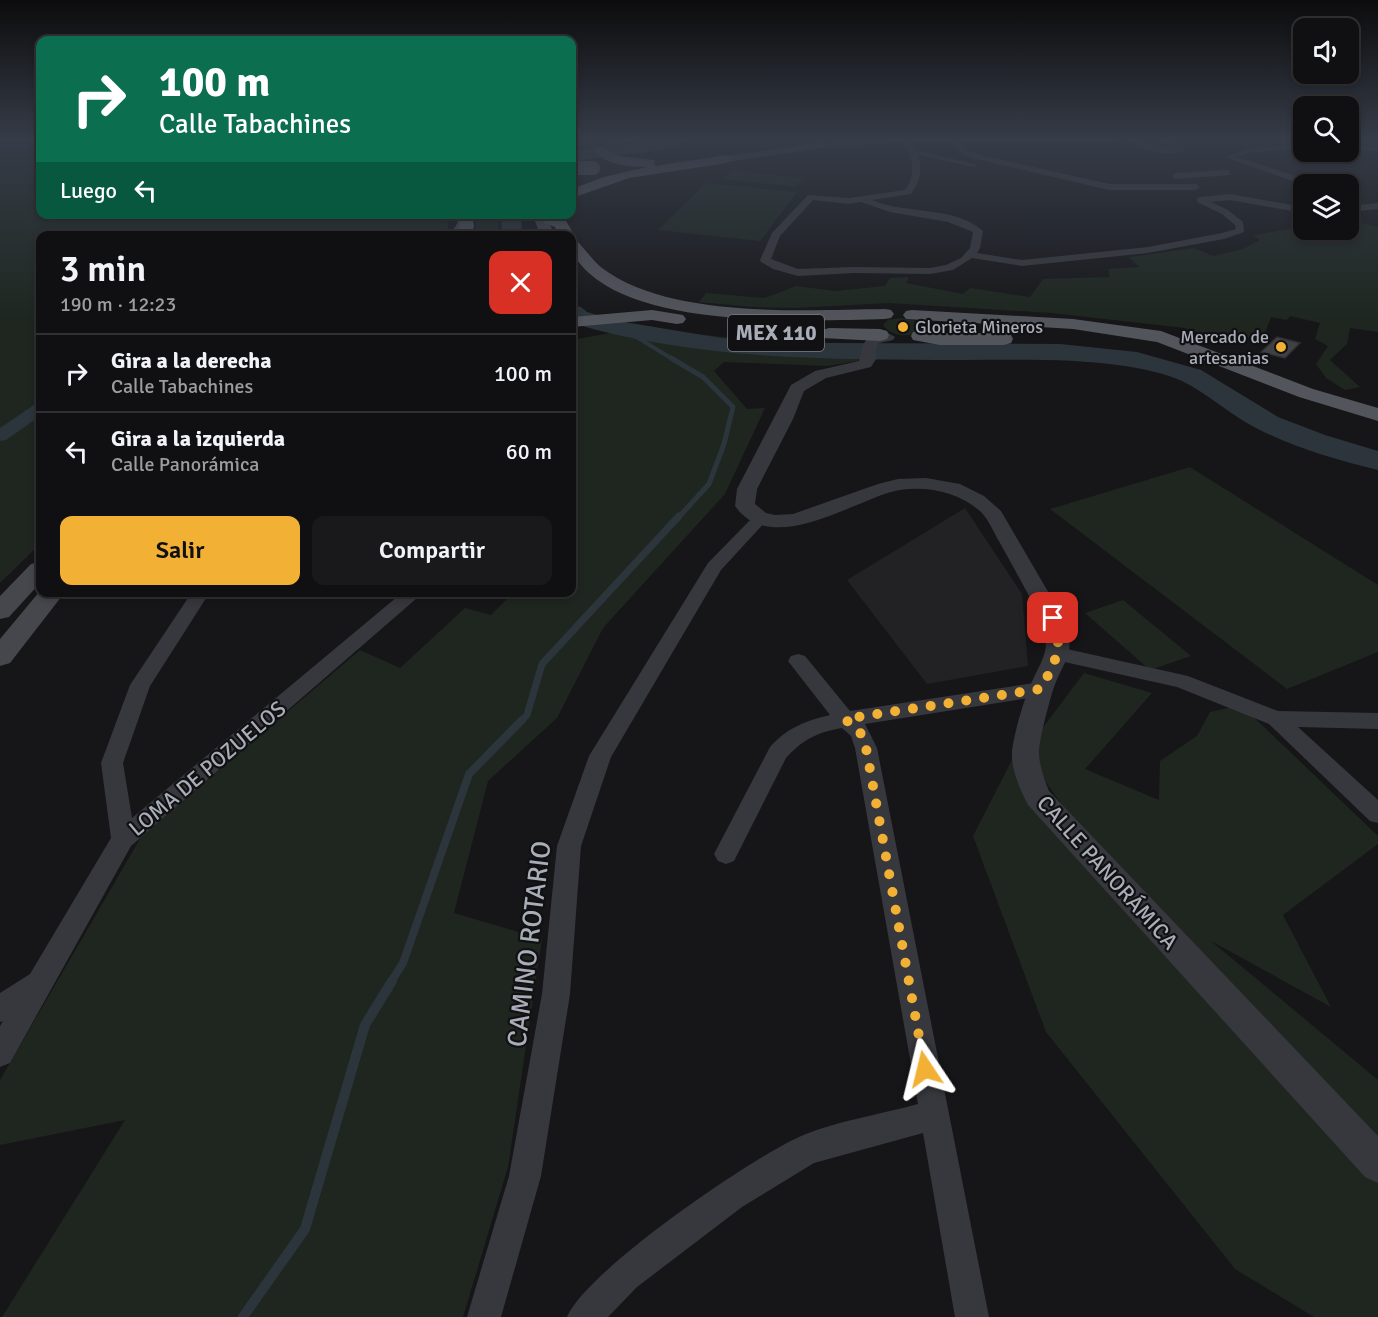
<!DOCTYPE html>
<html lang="es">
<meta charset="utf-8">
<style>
:root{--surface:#101012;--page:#19191b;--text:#f1f3f6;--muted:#9c9d9f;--line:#303032;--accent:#f2b134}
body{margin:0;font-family:Signika,sans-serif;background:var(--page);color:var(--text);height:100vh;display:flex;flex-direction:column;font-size:22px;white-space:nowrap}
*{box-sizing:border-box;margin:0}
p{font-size:20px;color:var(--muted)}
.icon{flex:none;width:33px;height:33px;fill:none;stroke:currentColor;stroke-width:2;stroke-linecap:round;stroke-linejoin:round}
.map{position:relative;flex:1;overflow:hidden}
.drawer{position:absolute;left:36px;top:231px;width:540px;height:366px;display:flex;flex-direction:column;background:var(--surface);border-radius:12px;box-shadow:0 3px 9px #0003,0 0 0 2px var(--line)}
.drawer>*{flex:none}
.guide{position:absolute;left:36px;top:36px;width:540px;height:183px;border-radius:12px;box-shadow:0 3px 9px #0003,0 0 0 2px var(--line);background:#0b6e4f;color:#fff;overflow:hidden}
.tools{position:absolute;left:1293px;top:18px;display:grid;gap:12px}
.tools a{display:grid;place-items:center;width:66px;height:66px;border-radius:12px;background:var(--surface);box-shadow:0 3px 9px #0003,0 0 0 2px var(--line);font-size:30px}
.pin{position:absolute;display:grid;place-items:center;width:51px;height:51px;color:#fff;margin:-26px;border-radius:12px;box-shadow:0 3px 9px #0006}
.me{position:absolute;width:66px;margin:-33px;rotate:350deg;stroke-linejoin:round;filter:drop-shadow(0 0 4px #0008)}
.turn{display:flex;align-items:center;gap:21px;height:126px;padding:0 24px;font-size:27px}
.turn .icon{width:78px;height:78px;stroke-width:2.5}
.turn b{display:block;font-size:42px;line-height:51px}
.then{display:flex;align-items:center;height:57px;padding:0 24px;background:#0003;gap:12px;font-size:22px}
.round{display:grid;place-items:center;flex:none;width:63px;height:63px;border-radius:12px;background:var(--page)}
.headline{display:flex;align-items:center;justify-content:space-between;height:102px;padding:0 24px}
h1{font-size:36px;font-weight:600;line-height:45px}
.button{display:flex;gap:12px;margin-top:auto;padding:12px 24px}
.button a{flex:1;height:69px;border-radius:12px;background:var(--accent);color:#111;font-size:24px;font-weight:600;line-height:69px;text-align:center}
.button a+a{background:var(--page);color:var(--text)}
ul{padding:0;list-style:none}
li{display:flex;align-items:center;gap:18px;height:78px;padding:0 24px;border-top:2px solid var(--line)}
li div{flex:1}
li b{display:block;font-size:22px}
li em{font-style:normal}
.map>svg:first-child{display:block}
</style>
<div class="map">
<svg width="1378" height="1317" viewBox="0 0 1378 1317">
<rect width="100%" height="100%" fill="#161618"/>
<path fill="#222225" d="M965 508 1022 594 1028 666 927 684 847 580Z"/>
<g fill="#1e261f" fill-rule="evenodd">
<path d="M0 140H40V214H447L448 228 442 236H40V544L0 583Z"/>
<path d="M732 171 804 178 796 187 722 179Z"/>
<path d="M706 183 797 192 760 241 658 230Z"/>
<path d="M476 215H499L498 235H475Z"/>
<path d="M1349 220 1378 227V332L1350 328 1347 344 1330 360 1360 387 1345 390 1326 378 1316 364 1328 346 1315 339 1320 323 1290 316 1287 320 1271 317 1265 333 1259 332 1251 338 1211 336 1184 328 1052 313 889 303 794 308 754 307 699 302 706 293 765 298 796 286 835 291 885 286 890 278 909 277 906 283 963 294 970 288 1030 297 1043 279 1110 277 1108 269 1139 267 1129 257 1194 248 1213 256 1243 249 1260 240 1253 235 1303 227 1304 230H1348Z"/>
<path d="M899 318 918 321 925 329C914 338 892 338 883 325L888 320Z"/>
<path d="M638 328 771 342 843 345 856 348 858 361 828 366 724 362 714 371 747 409 765 408 725 494 603 628 557 718 488 781 454 913 542 939 508 1167 463 1317H2L125 1120 0 1145V1080L141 837 360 650 400 668 465 608 491 615 513 593 572 592V340Z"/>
<path d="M1190 467 1378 585V652L1287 689 1050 509Z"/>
<path d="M1123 600 1191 656 1150 670 1085 613Z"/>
<path d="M1084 673 1152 693 1085 769 1159 800 1160 761 1197 736 1210 712 1241 705 1378 836V844L1283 915 1331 1007 1211 941 1378 1080V1317H1314L1235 1269 1046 1032 973 836 1030 725 1032 742ZM1035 767 1082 833 1038 798Z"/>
</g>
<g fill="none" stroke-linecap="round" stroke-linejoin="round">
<path stroke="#2c353c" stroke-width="4" d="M630 333 674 360"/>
<path stroke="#2c353c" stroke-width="5" d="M671 358 703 377 733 407 724 444 709 484 678 518"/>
<path stroke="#2c353c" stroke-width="7" d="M521 721 527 715 542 664 679 516"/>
<path stroke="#2c353c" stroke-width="8" d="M391 982 403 963 469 774 522 720"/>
<path stroke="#2c353c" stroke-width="10" d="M243 1317 305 1229 365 1025 392 981"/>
<path fill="#2c353c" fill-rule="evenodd" d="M40 404V416L6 440 0 441V428L34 405Z"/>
<g fill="#2c353c" fill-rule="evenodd">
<path d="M661 140H685L683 143 657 151 572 161V151Z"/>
<path d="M501 214H521L522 236H502Z"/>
<path d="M572 305 581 307 587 312 618 321 721 338 830 343 1060 344 1137 352 1201 370 1278 417 1325 435 1378 451V470C1337 460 1296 448 1258 429 1231 416 1209 394 1182 381 1164 373 1144 369 1125 366 1071 358 1016 360 962 360 830 359 699 361 572 323Z"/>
</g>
</g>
<path fill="#404145" stroke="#303034" stroke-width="1.5" d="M1277 337 1300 343 1285 358 1261 352Z"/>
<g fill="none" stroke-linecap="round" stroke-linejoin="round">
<g fill="#37383d" fill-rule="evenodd">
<path d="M625 140H647L606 146 602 144Z"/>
<path d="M882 140H1119L1115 142 958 143 970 151 981 155 1109 184H1196L1200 187 1196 190H1109L976 159 964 155 949 143H911L916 150 978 165 974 167 918 155C923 170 920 181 911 194L872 200C906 215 954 205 983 231L980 248 977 253 1022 260 1148 247 1222 233 1236 229 1235 225 1222 214 1197 202V198L1200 197 1230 194 1304 207V213L1230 200 1211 202 1228 210 1243 222 1244 232 1224 239 1148 253 1022 266 972 258 953 270 930 274 854 273 798 276 773 269 761 262 760 260 772 233 808 195 849 198 905 190C916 176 914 156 903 143L830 147 826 145 830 143ZM813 200 849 204 861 202 890 212 948 222 973 232 970 248 961 258 946 265 930 268 854 267 798 269 771 259 780 236Z"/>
<path d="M1127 140C1143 139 1156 149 1172 148L1158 140H1167L1186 150C1170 159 1142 150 1127 140Z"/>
<path d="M1304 144V148L1248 153 1237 157 1298 177 1307 184H1304V188L1292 181 1225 157 1247 149Z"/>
<rect x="1348" y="147" width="30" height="4"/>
<path d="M1227 170 1230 171V175L1176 179 1172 176 1176 173Z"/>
<path d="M1378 203V209L1348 212V206Z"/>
<path d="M760 514 768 519 721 570 611 757 581 846 570 994 541 1176 501 1317H467L509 1176 542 994 557 846 589 756 708 563 754 516Z"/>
<path d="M192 592H210L150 686 123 763 132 818 403 592H424L131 846 10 1063 0 1067V1026L3 1021 0 1022V993L30 974 111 838 101 763 130 685Z"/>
<path d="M1058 647 1188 676 1278 711 1378 713V729L1298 727 1378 800V823L1370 821 1269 724 1177 687 1051 659 1048 654 1051 649Z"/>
<path d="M798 654 805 656 850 711 1041 682 1048 684 1051 689 1048 694 1041 696 865 724 877 748 989 1317H955L923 1133 814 1163 742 1207 637 1287 608 1317H567C586 1271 750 1159 799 1137 832 1122 882 1114 918 1104L855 748 851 736 842 728C818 732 802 740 786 758L734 861 726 864 718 861 714 854 770 747C787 728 805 721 830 715L788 661 791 656Z"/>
</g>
<path fill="#37383d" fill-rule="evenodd" d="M888 333 895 337 893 340 879 343 876 348V359L871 367 826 378 804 391 793 419 757 489 755 504 766 513 775 515 793 514 878 484 898 479 926 478 960 484 984 496 1001 511 1064 619C1077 656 1064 658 1053 690 1049 703 1038 743 1039 755 1040 767 1044 779 1049 791L1378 1136V1183L1365 1177 1028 805C1020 790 1011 769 1012 752 1013 738 1023 702 1029 689 1041 658 1052 655 1042 619 1028 594 1014 568 1000 543 994 533 989 520 981 512 958 491 921 484 891 492 849 504 770 556 735 506L737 489 791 385 815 371 859 361C864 338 865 337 888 333Z"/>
<g fill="#45474d" fill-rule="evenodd">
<path d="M823 142 827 143V147L727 162 721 159 727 156Z"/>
<path d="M532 214H545L555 236H541Z"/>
<path d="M460 215H470L472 218 469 227 461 236H447L456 226Z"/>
<path d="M40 562V583L9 617 0 619V596L31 564Z"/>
<path d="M40 591 65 592 10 663 0 666V639Z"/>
</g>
<g fill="#53555c" fill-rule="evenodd">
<path d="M600 146 619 156 654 160 655 166 727 155 733 159 727 163 629 178 572 198V189L604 177 647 167C628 166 607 166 594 150Z"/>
<path d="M458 214H472L474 226 471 236H456L460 226Z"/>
<path d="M540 214H554L555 217 566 221 575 236 572 239V236H559L555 227 544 223Z"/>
<path d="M572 239 577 241C585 249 593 261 602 268 670 319 803 310 885 309L891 310 894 314 891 318 885 319C807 321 651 328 590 274 583 268 577 260 572 253Z"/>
<path d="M652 310 683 315 686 319 683 323 677 324 652 320 572 327V317Z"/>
<path d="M912 310 1073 319 1161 331 1313 389 1378 408V421L1299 397 1157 342 1073 329 906 319 903 315 906 311Z"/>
<path d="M829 328 880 329 887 331 889 335 887 339 880 341 822 338 820 334 822 330Z"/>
<path d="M920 330 940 333H1004L1011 335 1013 339 1011 343 1004 345H940L913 340 911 336 913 332Z"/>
</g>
<path stroke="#53555c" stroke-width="14" d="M572 168H593"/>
</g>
<linearGradient id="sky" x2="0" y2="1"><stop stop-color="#0c0c0d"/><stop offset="0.43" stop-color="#363c48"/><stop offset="1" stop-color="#363c48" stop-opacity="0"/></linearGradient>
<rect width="1378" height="324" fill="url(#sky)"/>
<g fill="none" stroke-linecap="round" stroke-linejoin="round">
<path stroke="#f2b134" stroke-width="10" stroke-dasharray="0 18" d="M925 1069 866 748 860 732 845 719 1041 689C1055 661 1064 650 1053 618"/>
</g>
<g fill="#f2b134" stroke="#111113" stroke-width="2">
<circle cx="903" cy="327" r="6"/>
<circle cx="1281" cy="347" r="6"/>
</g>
<g text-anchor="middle" stroke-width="4.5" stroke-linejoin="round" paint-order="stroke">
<g font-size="18" fill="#a8adb8" stroke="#111113" text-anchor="start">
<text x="915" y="333">Glorieta Mineros</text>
<text x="1269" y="343" text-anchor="end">Mercado de<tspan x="1269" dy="21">artesanias</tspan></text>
</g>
<rect fill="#111113" stroke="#7b7e86" stroke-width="1.5" x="728" y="315" width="96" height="36" rx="4.5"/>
<g font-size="21" font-weight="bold" fill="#a8adb8">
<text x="776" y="340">MEX 110</text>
</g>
<g font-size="22" fill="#a8adb8" stroke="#111113">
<text transform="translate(207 768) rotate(-40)" y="8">LOMA DE POZUELOS</text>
<text transform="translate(1108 872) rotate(48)" y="8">CALLE PANORÁMICA</text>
</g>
<g font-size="27" fill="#a8adb8" stroke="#111113">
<text transform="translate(529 944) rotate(-83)" y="9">CAMINO ROTARIO</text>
</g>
</g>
</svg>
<div class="tools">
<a><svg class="icon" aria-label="sound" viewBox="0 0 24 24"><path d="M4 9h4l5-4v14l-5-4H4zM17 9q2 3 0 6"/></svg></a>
<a><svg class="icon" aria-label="search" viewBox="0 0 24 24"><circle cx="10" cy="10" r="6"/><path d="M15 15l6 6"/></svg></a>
<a><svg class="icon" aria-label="layers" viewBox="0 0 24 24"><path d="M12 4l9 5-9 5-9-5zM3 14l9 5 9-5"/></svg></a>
</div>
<div class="pin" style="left:1053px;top:618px;background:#d93025"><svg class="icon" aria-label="arrive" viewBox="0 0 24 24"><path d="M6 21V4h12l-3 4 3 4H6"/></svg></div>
<svg class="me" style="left:925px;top:1069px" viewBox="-20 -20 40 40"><path d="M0-17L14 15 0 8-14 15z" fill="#f2b134" stroke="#fff" stroke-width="4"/></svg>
<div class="guide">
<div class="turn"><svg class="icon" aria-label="right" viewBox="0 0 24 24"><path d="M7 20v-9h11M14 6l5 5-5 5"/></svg><div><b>100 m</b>Calle Tabachines</div></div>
<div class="then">Luego<svg class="icon" aria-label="left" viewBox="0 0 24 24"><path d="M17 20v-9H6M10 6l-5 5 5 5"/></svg></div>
</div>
<section class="drawer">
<div class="headline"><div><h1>3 min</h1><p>190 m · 12:23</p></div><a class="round" style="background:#d93025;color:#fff"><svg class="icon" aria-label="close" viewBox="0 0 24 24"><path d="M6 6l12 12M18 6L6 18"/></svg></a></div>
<ul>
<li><svg class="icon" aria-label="right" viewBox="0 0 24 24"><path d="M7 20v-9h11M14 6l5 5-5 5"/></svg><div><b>Gira a la derecha</b><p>Calle Tabachines</p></div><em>100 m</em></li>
<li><svg class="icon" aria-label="left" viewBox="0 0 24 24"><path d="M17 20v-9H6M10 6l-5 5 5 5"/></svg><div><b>Gira a la izquierda</b><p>Calle Panorámica</p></div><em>60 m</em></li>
</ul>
<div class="button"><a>Salir</a><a>Compartir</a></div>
</section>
</div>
